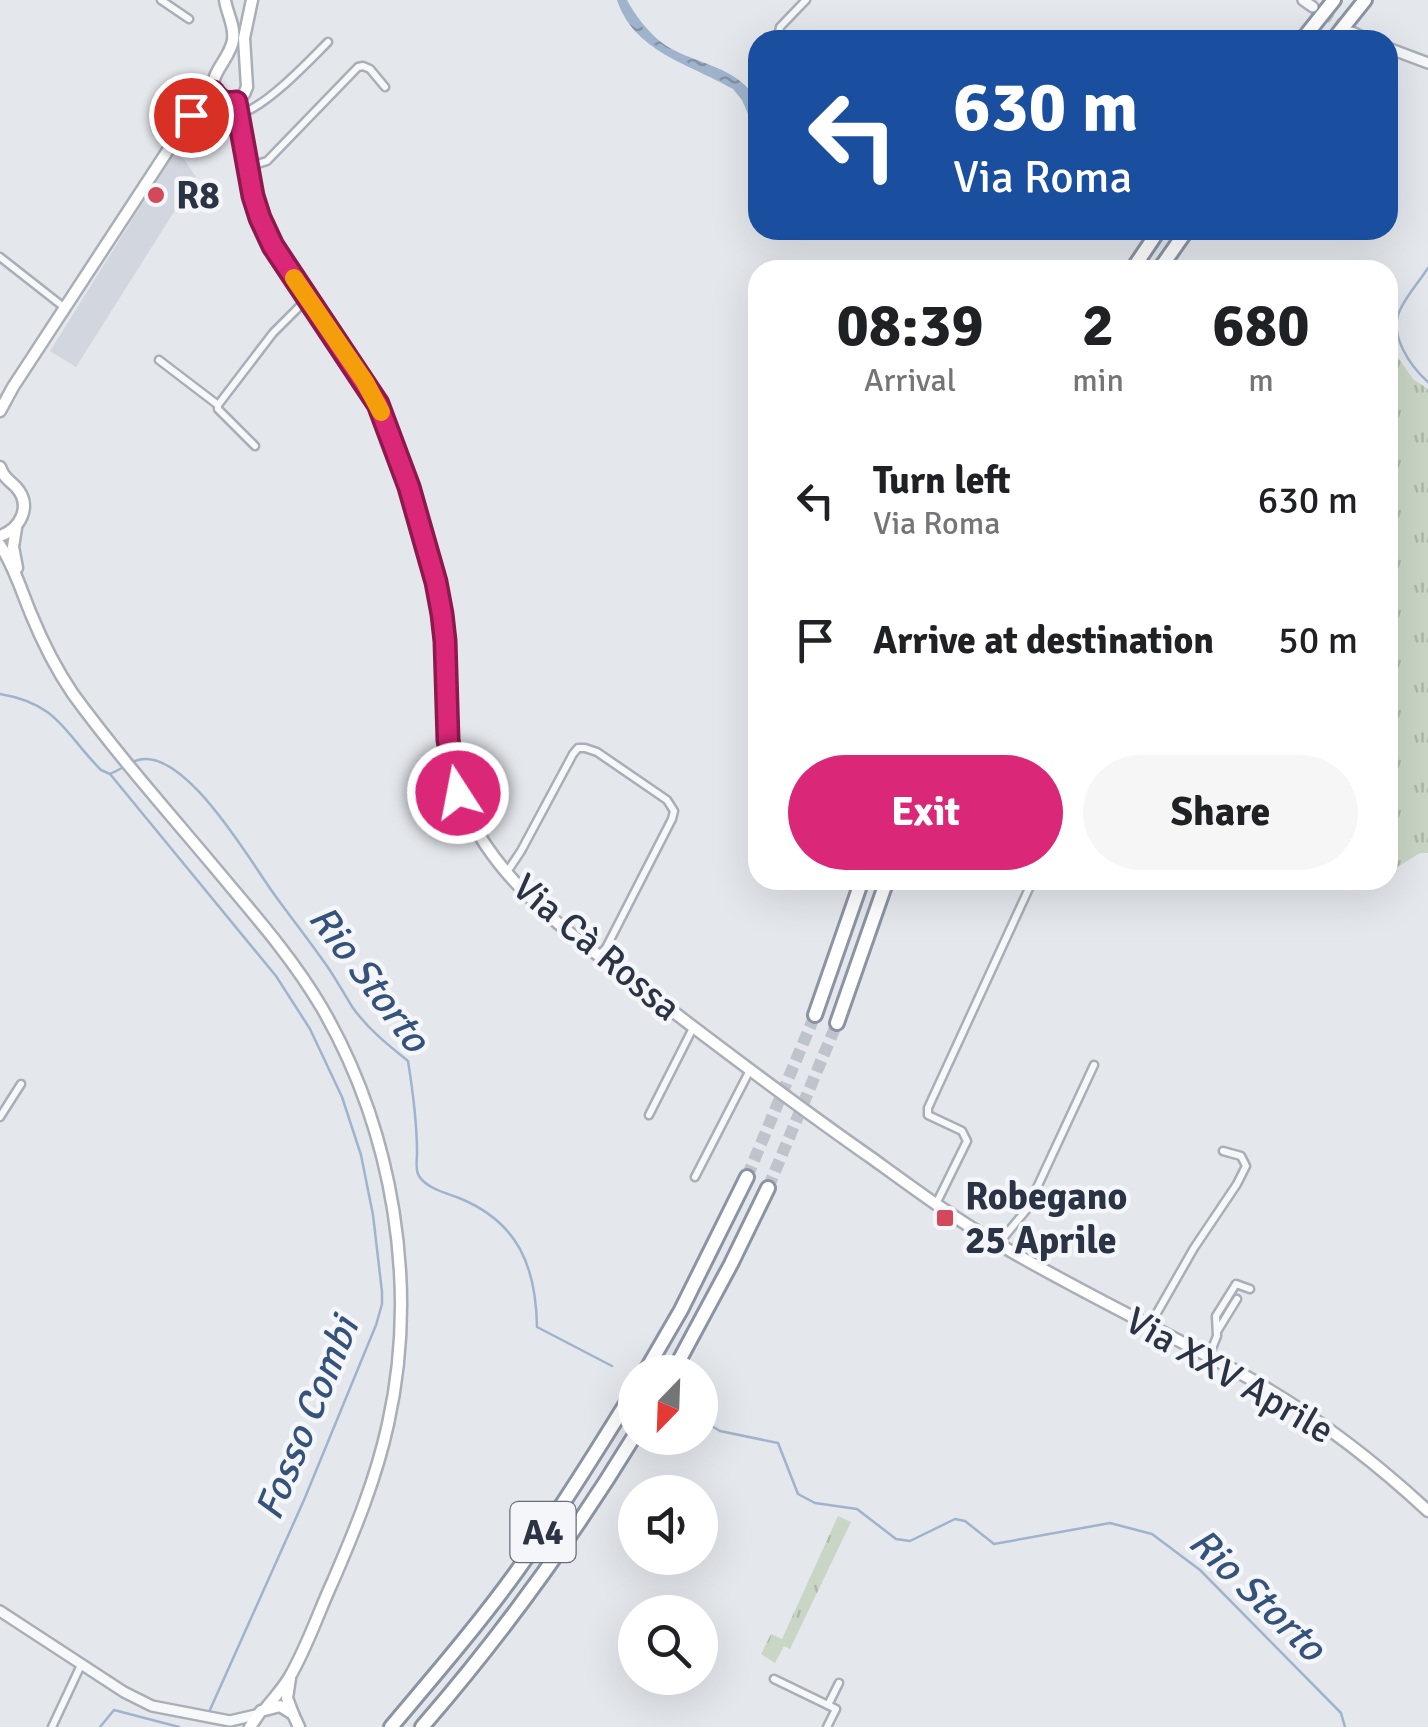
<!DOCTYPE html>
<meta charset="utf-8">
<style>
:root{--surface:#fff;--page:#f6f6f6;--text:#202124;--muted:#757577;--accent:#db2777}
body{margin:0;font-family:Signika,sans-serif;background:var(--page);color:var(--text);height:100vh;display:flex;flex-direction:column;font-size:38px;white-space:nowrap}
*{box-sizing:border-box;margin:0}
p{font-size:32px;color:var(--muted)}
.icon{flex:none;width:55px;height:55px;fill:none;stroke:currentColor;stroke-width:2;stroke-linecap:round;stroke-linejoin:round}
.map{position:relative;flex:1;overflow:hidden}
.drawer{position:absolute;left:748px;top:260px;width:650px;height:630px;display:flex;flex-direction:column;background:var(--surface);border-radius:30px;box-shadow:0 10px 40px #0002}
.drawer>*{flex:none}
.banner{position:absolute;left:748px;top:30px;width:650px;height:210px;border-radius:30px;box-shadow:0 10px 40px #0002;background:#1a4fa0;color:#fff;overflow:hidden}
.needle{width:65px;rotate:203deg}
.controls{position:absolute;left:618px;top:1355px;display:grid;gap:20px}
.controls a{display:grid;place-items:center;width:100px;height:100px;border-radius:50%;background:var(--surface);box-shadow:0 10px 40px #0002;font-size:50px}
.pin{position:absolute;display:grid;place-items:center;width:85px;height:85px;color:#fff;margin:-42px;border:5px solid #fff;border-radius:50%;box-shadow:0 2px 10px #0007}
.me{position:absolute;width:110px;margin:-55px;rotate:349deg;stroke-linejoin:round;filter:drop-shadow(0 0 8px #0008)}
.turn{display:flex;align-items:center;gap:35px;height:210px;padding:0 40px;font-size:45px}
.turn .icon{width:130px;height:130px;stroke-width:2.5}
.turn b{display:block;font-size:70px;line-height:85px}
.eta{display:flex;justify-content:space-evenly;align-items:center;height:170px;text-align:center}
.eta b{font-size:60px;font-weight:700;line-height:70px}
.action{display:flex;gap:20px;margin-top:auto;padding:20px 40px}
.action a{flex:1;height:115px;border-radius:60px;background:var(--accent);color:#fff;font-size:40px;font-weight:700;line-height:115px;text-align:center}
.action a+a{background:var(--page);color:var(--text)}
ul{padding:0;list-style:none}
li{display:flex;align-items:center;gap:30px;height:140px;padding:0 40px}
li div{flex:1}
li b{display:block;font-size:38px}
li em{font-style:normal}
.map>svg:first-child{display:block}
</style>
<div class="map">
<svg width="1428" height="1727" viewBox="0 0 1428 1727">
<defs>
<pattern id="grass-tufts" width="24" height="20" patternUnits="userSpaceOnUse" patternTransform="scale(2.5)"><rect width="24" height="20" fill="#c9d6c5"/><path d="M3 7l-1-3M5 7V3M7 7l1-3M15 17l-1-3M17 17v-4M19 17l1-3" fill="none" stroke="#adb8ab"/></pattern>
<pattern id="water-ripples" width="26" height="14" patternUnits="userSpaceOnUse" patternTransform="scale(2.5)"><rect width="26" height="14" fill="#9fb4cc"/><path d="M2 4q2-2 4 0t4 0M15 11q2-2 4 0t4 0" fill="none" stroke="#8293a7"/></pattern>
</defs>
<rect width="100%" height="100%" fill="#e4e7ec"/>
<path fill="#d2d6de" d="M174 153 184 159 196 177 76 367 50 351Z"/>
<g fill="url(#grass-tufts)">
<path d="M1388 343 1413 379 1428 389V853H1420L1388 873Z"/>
<path d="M838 1516 851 1522 790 1649 784 1646 775 1663 761 1654 771 1634 782 1639Z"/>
</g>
<path fill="url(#water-ripples)" d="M617 0H627C635 15 648 32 661 42 689 64 745 66 757 104 759 113 758 126 757 135L742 100 733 89C690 64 634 52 617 0Z"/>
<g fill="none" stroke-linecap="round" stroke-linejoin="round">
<g stroke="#9fb4cc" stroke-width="2.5">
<path d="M1428 268C1419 282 1407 295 1400 310 1388 334 1410 366 1428 382"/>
<path d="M0 694C59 704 64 733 101 770L110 774 124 767"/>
<path d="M131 763C179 735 251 863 274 894 292 919 311 943 329 969 337 981 345 995 353 1008 368 1029 388 1045 408 1061 413 1092 417 1122 417 1153 417 1161 415 1170 419 1176 426 1188 446 1193 459 1198 518 1222 536 1266 537 1327L612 1366"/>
<path d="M110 774 276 976 310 1029 342 1097 361 1155 373 1215 382 1292V1304L376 1325 304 1500 209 1712"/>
<path d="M700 1419 720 1431 778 1443 798 1494 815 1503 857 1509 896 1539 910 1541 955 1519 965 1521 994 1544 1110 1523 1152 1534 1200 1570 1341 1713 1345 1727"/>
<path d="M100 1727 114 1710 179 1727"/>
</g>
<path stroke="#bfc3cb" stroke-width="9" stroke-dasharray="9 4.5" stroke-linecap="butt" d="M1313 7 1348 30"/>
<g stroke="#bfc3cb" stroke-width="12" stroke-dasharray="12 6" stroke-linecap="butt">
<path d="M747 1177 815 1015"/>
<path d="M768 1188 837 1023"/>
</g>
<defs>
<g id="minor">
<path d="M161 0 189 19"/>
<path d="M780 40 778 37 780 27 806 0"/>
<path d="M239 114C265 108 308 62 328 42"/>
<path d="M248 167 267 161 358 67 363 66 370 69 385 87"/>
<path d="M0 257 65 308"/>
<path d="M159 360 218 405"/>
<path d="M255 446 218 409V405L273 333 307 299"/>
<path d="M507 872 521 851 573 754 578 748H585L597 752 667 800 674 811 672 819 606 948 599 955"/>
<path d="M649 1115 693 1028"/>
<path d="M0 1117 21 1084"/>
<path d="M695 1177 750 1070"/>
<path d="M936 1204 967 1141 962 1131 928 1115V1108L1031 884 1030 880"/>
<path d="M999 1243 1027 1209 1094 1065"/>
<path d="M1150 1325 1194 1248 1237 1184 1246 1166 1241 1156 1223 1151"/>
<path d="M1218 1330 1237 1299"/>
<path d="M1209 1356 1217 1336 1216 1316 1236 1284 1250 1289"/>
<path d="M774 1679 836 1709 827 1727"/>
<path d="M828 1705 839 1683"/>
<path d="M52 1727 81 1665"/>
</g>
<g id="tertiary">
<path d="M1303 0 1313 7"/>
<path d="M1352 32 1369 40"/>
<path d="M1388 48 1428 63"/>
<path d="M0 1611 124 1692 152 1706 230 1721 256 1715"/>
</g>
<g id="secondary">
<path d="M213 92C210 72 230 59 233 40 235 25 227 14 225 0"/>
<path d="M213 92C218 101 225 104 235 102"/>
<path d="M235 102C248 139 245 181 259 218 281 274 333 331 366 383 392 424 405 474 418 520 426 549 435 577 440 606 456 693 431 763 485 844 530 912 604 958 667 1007 735 1059 803 1110 873 1159 913 1188 952 1217 995 1242 1074 1289 1157 1328 1238 1372 1306 1409 1371 1458 1428 1511"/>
<path d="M235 102 244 94 247 87 244 38 252 0"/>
<path d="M0 411 13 387 191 115 203 99 213 92"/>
<path d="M0 467C4 478 9 480 16 487 33 506 20 529 0 536"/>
<path d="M16 528 13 547 17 568"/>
<path d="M0 545C14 566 21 590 31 614 42 641 56 669 73 694 122 761 178 823 231 887 264 926 296 964 322 1008 393 1131 419 1285 388 1424 376 1479 355 1530 333 1581 319 1611 306 1650 289 1678 283 1688 274 1698 266 1708"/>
<path d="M290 1678 287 1698 293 1714"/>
<path d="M250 1727 261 1711 280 1706 293 1714 299 1727"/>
</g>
<g id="motorway">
<path d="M1302 40 1334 0"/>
<path d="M1333 40 1365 0"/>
<path d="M1132 270 1159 230"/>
<path d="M1159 270 1187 230"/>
<path d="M815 1015 862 880"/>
<path d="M837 1023 887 880"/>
<path d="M645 1372 681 1310 747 1177"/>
<path d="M673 1372 731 1264 768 1188"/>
<path d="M391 1727C434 1676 478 1625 517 1571 559 1512 597 1451 635 1389"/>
<path d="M422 1727C501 1636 572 1538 635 1435"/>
</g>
</defs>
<use href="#minor" stroke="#a9aeb7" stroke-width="11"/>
<use href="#tertiary" stroke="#a9aeb7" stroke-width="14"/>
<use href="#secondary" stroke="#a9aeb7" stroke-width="15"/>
<use href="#motorway" stroke="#8b94a3" stroke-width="18"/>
<use href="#minor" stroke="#f7f8fa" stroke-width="6"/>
<use href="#tertiary" stroke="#f7f8fa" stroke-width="9"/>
<use href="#secondary" stroke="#fff" stroke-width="10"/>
<use href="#motorway" stroke="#fff" stroke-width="12"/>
</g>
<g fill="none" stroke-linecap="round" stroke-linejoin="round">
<defs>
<path id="route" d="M191 115 204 99 213 92C219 101 225 104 236 102L253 196 260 218 273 246 378 404 409 487 436 582 442 614 445 641 448 740 458 793"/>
</defs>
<use href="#route" stroke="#8e194d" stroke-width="25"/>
<use href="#route" stroke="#db2777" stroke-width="18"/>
<path stroke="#f59e0b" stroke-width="18" d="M294 278 365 382 381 412"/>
</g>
<g fill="#d1495b" stroke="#f4f6f9" stroke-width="4">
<circle cx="156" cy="195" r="10"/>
<rect x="935" y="1208" width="20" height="20" rx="5"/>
</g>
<g text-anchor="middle" stroke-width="9" stroke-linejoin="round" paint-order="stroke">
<rect fill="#f4f6f9" stroke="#676e7b" stroke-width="2.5" x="510.5" y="1502" width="65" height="60" rx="8"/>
<g font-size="35" font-weight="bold" fill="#2b3445">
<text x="543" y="1544">A4</text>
</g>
<g font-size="38" font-weight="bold" fill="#2b3445" stroke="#f4f6f9" text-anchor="start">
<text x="176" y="208">R8</text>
<text x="965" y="1209">Robegano<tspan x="965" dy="44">25 Aprile</tspan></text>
</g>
<g font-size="38" fill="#2b3445" stroke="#f4f6f9">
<text transform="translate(597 947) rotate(40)" y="13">Via Cà Rossa</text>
<text transform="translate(1230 1375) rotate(30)" y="13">Via XXV Aprile</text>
</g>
<g font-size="40" font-style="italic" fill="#34527a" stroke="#f4f6f9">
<text transform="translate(370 978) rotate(53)" y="14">Rio Storto</text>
<text transform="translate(306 1418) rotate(-68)" y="14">Fosso Combi</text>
<text transform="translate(1258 1594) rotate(44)" y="14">Rio Storto</text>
</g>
</g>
</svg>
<div class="controls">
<a><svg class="needle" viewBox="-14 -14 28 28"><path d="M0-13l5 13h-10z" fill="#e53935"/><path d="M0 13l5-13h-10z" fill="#757577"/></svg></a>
<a><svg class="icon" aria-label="sound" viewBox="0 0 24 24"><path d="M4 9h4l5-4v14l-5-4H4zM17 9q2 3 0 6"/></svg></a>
<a><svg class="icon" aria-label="search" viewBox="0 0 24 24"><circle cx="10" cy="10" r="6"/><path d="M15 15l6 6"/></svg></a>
</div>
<div class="pin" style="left:191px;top:115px;background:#d93025"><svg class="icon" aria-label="arrive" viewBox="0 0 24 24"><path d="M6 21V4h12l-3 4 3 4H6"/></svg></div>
<svg class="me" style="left:458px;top:793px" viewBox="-20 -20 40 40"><circle r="17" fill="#db2777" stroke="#fff" stroke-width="3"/><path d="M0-11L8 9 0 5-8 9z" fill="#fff"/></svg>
<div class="banner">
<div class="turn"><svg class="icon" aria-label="left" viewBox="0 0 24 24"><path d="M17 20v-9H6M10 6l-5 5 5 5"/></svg><div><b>630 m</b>Via Roma</div></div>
</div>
<section class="drawer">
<div class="eta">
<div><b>08:39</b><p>Arrival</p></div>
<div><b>2</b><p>min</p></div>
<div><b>680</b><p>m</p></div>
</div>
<ul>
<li><svg class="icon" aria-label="left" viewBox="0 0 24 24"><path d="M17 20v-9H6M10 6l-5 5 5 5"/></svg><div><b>Turn left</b><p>Via Roma</p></div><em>630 m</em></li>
<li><svg class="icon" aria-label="arrive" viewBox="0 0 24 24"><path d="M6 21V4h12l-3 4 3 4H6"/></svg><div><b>Arrive at destination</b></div><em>50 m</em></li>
</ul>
<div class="action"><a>Exit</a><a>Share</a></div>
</section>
</div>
